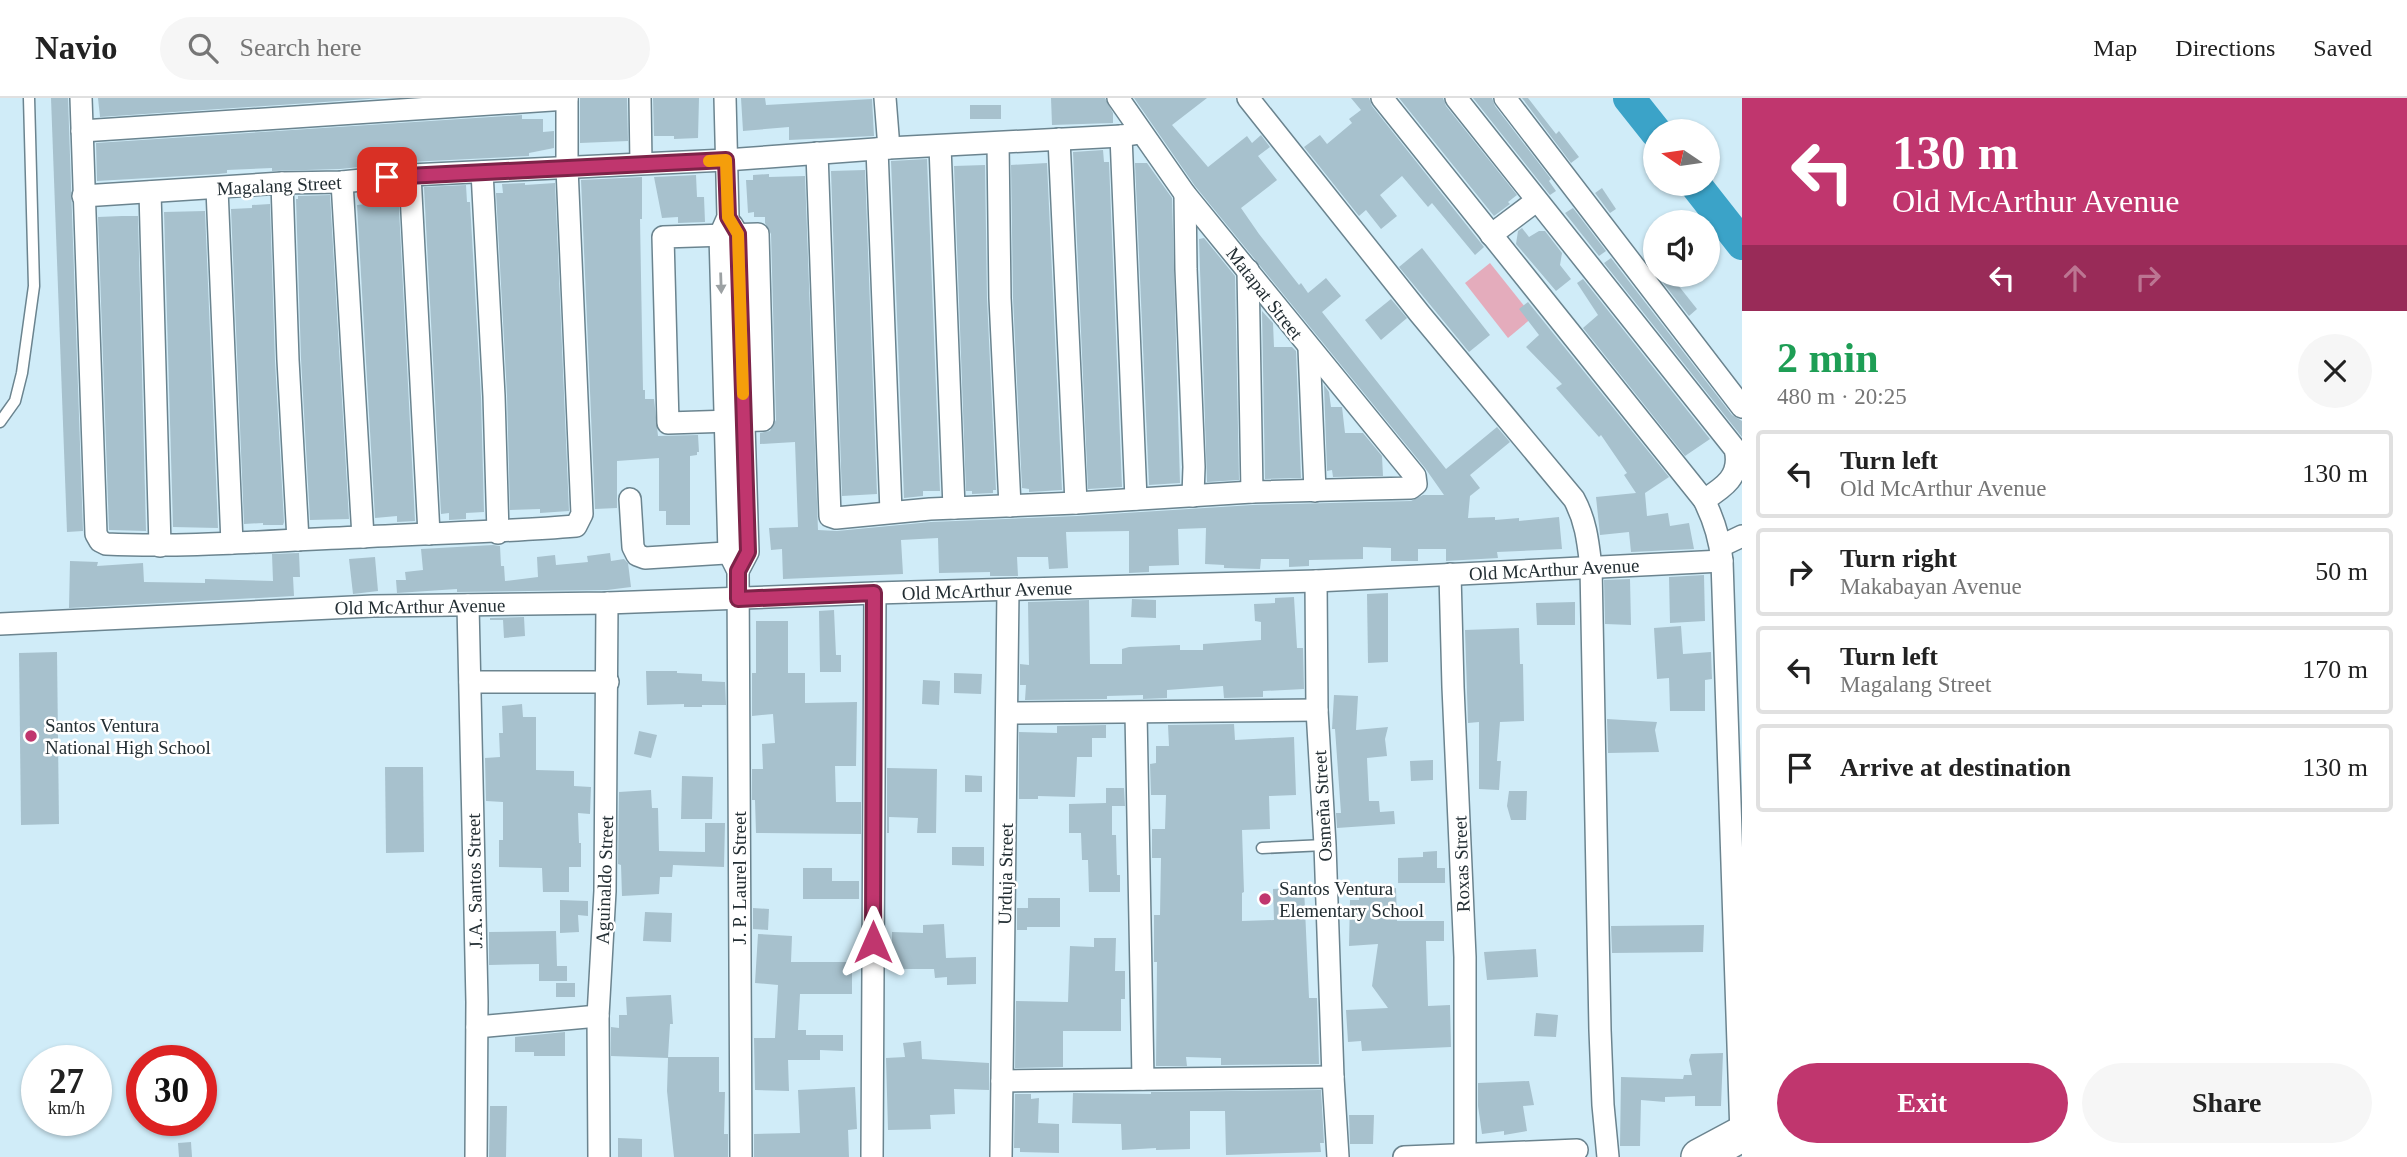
<!DOCTYPE html>
<meta charset="utf-8">
<style>
:root{--surface:#fff;--page:#f6f6f6;--text:#222;--muted:#767676;--line:#e0e0e0;--accent:#c0366e}
body{margin:0;font-family:Georgia,serif;background:var(--page);color:var(--text);height:100vh;display:flex;flex-direction:column;font-size:26px;white-space:nowrap}
*{box-sizing:border-box;margin:0}
p{font-size:23px;color:var(--muted)}
.icon{flex:none;width:38px;height:38px;fill:none;stroke:currentColor;stroke-width:2;stroke-linecap:round;stroke-linejoin:round}
.map{position:relative;flex:1;overflow:hidden}
.panel{display:flex;flex-direction:column;background:var(--surface);width:665px}
.panel>*{flex:none}
.hud{background:#c0366e;color:#fff;overflow:hidden}
.needle{width:46px;rotate:283deg}
.fabs{position:absolute;left:1643px;top:21px;display:grid;gap:14px}
.fabs a{display:grid;place-items:center;width:77px;height:77px;border-radius:50%;background:var(--surface);box-shadow:0 2px 5px #0004;font-size:35px}
.speed{position:absolute;left:21px;top:947px;display:flex;gap:14px;font-size:35px;font-weight:700;text-align:center}
.speed>*{display:grid;place-content:center;width:91px;height:91px;border-radius:50%;background:var(--surface);box-shadow:0 2px 5px #0004;line-height:1}
.speed small{font-size:18px;font-weight:400}
.speed .limit{border:10px solid #d22;background:#fff;color:#111}
.pin{position:absolute;display:grid;place-items:center;width:60px;height:60px;color:#fff;margin:-30px;border-radius:14px;box-shadow:0 4px 10px #0006}
.me{position:absolute;width:77px;margin:-38px;rotate:0deg;stroke-linejoin:round;filter:drop-shadow(0 0 5px #0008)}
.turn{display:flex;align-items:center;gap:24px;height:147px;padding:0 35px;font-size:32px}
.turn .icon{width:91px;height:91px;stroke-width:2.5}
.turn b{display:block;font-size:49px;line-height:60px}
.lanes{display:flex;align-items:center;height:66px;padding:0 35px;background:#0003;justify-content:center;gap:35px;direction:ltr}
.lanes .off{opacity:.35}
.round{display:grid;place-items:center;flex:none;width:74px;height:74px;border-radius:37px;background:var(--page)}
.headline{display:flex;align-items:center;justify-content:space-between;height:119px;padding:0 35px}
h1{font-size:42px;font-weight:700;line-height:52px;color:#1e9e55}
.cta{display:flex;gap:14px;margin-top:auto;padding:14px 35px}
.cta a{flex:1;height:80px;border-radius:42px;background:var(--accent);color:#fff;font-size:28px;font-weight:700;line-height:80px;text-align:center}
.cta a+a{background:var(--page);color:var(--text)}
ul{padding:0;list-style:none}
li{display:flex;align-items:center;gap:21px;height:88px;margin:0 14px 10px;padding:0 21px;border:4px solid var(--line);border-radius:7px}
li div{flex:1}
li b{display:block;font-size:26px}
li em{font-style:normal}
header{display:flex;align-items:center;gap:42px;box-sizing:border-box;height:98px;padding:0 35px;background:var(--surface);border-bottom:2px solid var(--line)}
header strong{font-size:33px}
nav{display:flex;gap:38px;margin-inline-start:auto;font-size:24px}
.search{width:490px;height:63px;background:var(--page);display:flex;align-items:center;gap:18px;box-sizing:border-box;padding:0 24px;border-radius:38px;color:var(--muted);font-size:26px}
main{display:flex;flex:1;min-height:0}
.map>svg:first-child{display:block}
</style>
<header>
<strong>Navio</strong>
<div class="search"><svg class="icon" aria-label="search" viewBox="0 0 24 24"><circle cx="10" cy="10" r="6"/><path d="M15 15l6 6"/></svg>Search here</div>
<nav><a>Map</a><a>Directions</a><a>Saved</a></nav>
</header>
<main>
<div class="map">
<svg width="1742" height="1059" viewBox="0 0 1742 1059">
<rect width="100%" height="100%" fill="#d0ecf8"/>
<path fill="#e4acbc" d="M1490 165 1533 219 1508 240 1465 185Z"/>
<g fill="none" stroke-linecap="round" stroke-linejoin="round">
<g stroke="#3ba3c8" stroke-width="32">
<path d="M1629 0 1656 34"/>
<path d="M1695 86 1742 146"/>
</g>
</g>
<g fill="#a7c1cd">
<path d="M51 0H68L83 433 67 434Z"/>
<path d="M98 0H383L100 19Z"/>
<path d="M580 0H627L628 43 580 45Z"/>
<path d="M653 0H699L698 40 674 41V38H654Z"/>
<path d="M741 0H765L766 7 872 1 874 38 789 42V29L743 33Z"/>
<path d="M1051 0H1105L1113 15V25L1052 27Z"/>
<path d="M1134 0H1207L1172 27 1208 69 1247 38 1252 45 1261 37 1270 49 1258 58 1277 82 1241 110 1259 136 1299 187 1301 185 1308 195 1326 180 1341 198 1322 214 1446 371 1497 329 1510 344 1470 377 1480 390 1470 398 1468 420 1495 419V422L1519 420V423L1559 419 1562 451 1497 454 1498 460 1446 463V451H1418V463H1391V450L1363 449V461L1309 462V468L1289 469V461H1261L1260 471 1224 470V467L1205 466 1206 430 1178 431 1179 467 1149 468V474L1129 475V433L1066 434 1068 470 1049 471 1048 459H1017L1018 478H990V474L939 475 938 440 901 442 903 476 783 481 782 451 771 452 769 430 798 429 795 344 760 346V335L770 333 776 322 771 136 765 125V119H754V114L748 115 746 82H753V77L769 76V79L805 78 818 432 837 433 931 424 1077 418 1253 407 1411 403 1423 397H1444L1425 370 1195 88Z"/>
<path d="M1351 0H1369L1372 8 1484 149 1475 157 1432 105 1428 109 1402 78 1380 97 1397 118 1381 131 1366 112 1359 118 1304 49 1320 37 1327 46 1352 25 1349 21 1361 12Z"/>
<path d="M1399 0H1443L1446 8 1517 97 1508 104 1510 106 1494 118Z"/>
<path d="M1473 0H1492L1495 8 1551 81 1549 83 1556 93 1550 97Z"/>
<path d="M1522 0H1528L1556 36 1559 33 1579 59 1571 65Z"/>
<rect x="970" y="7" width="31" height="14"/>
<path d="M522 17V21H543V34L554 33V50L529 55V58L409 64 340 71 272 73V70L227 72V75L218 76 97 83 96 45Z"/>
<path d="M1103 52 1104 64H1109L1122 389 1088 391 1073 54Z"/>
<path d="M927 61 940 393H923V398L904 400 891 63Z"/>
<path d="M1047 65 1062 392 1029 394V391L1022 390 1013 200 1011 67Z"/>
<path d="M1135 65H1147L1172 100 1180 385 1149 387Z"/>
<path d="M985 67 987 200 996 392H993V395L972 396V393H966L954 68Z"/>
<path d="M865 72 877 396 842 398 831 73Z"/>
<path d="M696 77 697 99H704L705 124 678 125V119L662 120 654 79Z"/>
<path d="M642 79V121H640L643 292H645V301H654L658 338 698 337 699 354H697V357L690 358V427H666V413H659V360L617 363V410L595 411 581 82Z"/>
<path d="M525 85V87L555 85 569 413 540 415V411L510 412 507 297 496 95H503L502 86Z"/>
<path d="M466 87 467 104H470L481 299 484 414 466 415V421L449 422V415L441 416 424 89Z"/>
<path d="M1602 90 1616 111 1610 115 1595 95Z"/>
<path d="M398 91 415 423 397 424V418L375 420 357 107 381 104V93Z"/>
<path d="M330 97 349 421 310 422 301 261 296 101H298V98Z"/>
<path d="M270 106 275 263 284 424 283 427H263V425L244 426 231 111 252 110V107Z"/>
<path d="M1573 110 1606 153 1599 158 1565 115Z"/>
<path d="M205 113 218 430 173 429 164 114Z"/>
<path d="M122 118H138L146 433 109 432 98 119Z"/>
<path d="M1522 130 1529 139 1539 133H1545L1562 155 1560 167 1571 181 1556 193 1516 146 1518 133Z"/>
<path d="M1204 140 1235 178 1239 382 1207 384 1199 141Z"/>
<path d="M1422 150 1490 237 1469 254 1399 169Z"/>
<path d="M1611 160 1732 317 1742 323V339L1604 165Z"/>
<path d="M1657 177H1670L1697 211 1689 218Z"/>
<path d="M1583 181 1710 341 1685 358 1583 230 1598 217 1577 185Z"/>
<path d="M1391 201 1407 220 1381 242 1365 222Z"/>
<path d="M1528 204 1669 379 1645 395 1647 418 1668 415 1670 428 1689 425 1694 451 1631 454 1629 434 1600 437 1596 399 1636 395 1624 377 1627 375 1601 337 1599 339 1556 290 1562 286 1526 249 1539 237 1519 211Z"/>
<path d="M1262 213 1273 225 1274 249H1292L1296 253 1301 380 1265 381Z"/>
<path d="M1324 287 1329 294 1331 309H1342L1345 335H1363L1382 358 1383 378 1333 379 1332 372 1327 373Z"/>
<path d="M493 447 500 448 501 468H504L505 483 538 479 537 459 555 457 556 467 588 464 587 458 610 455 611 463 624 461 628 465 631 489 607 492 457 494V491L397 495 396 482H406L405 474 423 472 421 451Z"/>
<path d="M299 455 300 479H293L294 498 69 510 70 463 98 464 97 468 143 465 144 484 205 485V481L273 483 272 456Z"/>
<path d="M375 459 378 493 353 496 349 461Z"/>
<path d="M1704 477 1705 523 1670 525 1669 479Z"/>
<path d="M1630 481 1631 527 1605 526 1604 482Z"/>
<path d="M1388 495V564L1368 565 1367 496Z"/>
<path d="M1294 499 1297 550H1303L1304 591 1263 593V599L1224 600 1223 588 1167 592V600L1143 601V597L1107 598V601L1025 602 1026 587H1020V566L1029 567 1028 504 1089 502 1090 566H1122V551L1129 549 1180 547V552H1203V546L1261 542V524L1255 523 1254 506 1275 505V500Z"/>
<path d="M1132 501 1156 502V520L1131 519Z"/>
<path d="M1575 504V527H1537L1536 505Z"/>
<path d="M834 512 836 557H841V574H820L819 513Z"/>
<path d="M524 519 525 538 504 540 503 522H490V520Z"/>
<path d="M756 523H788V575H805V605L857 604 856 668H835L836 704H861V736L756 735 755 702H752V671H763L762 646 775 645 773 616 752 618V575H756Z"/>
<path d="M1681 528 1683 556 1711 554 1712 581 1705 582V613H1670L1669 580 1657 581 1654 530Z"/>
<path d="M1519 530 1520 566H1523L1524 623 1500 624 1497 663H1501L1499 692 1479 691V624L1468 625 1465 532Z"/>
<path d="M57 554 59 726 21 727 19 555Z"/>
<path d="M646 573H677V575L702 576V583L725 584 726 607H702V609H684V606L647 607Z"/>
<path d="M954 575 982 576 981 596 954 595Z"/>
<path d="M923 582 940 583 939 607 922 606Z"/>
<path d="M1334 597 1358 598 1356 632 1388 629 1385 641 1387 658 1367 660 1369 703H1379L1380 714 1394 713 1395 726 1337 730 1336 715H1341L1335 631H1332Z"/>
<path d="M522 606 523 619H536V672L574 673V688L591 689 590 716 578 715 579 745H581V769H569V794H543L542 770 499 769V742H503V704L486 703 485 660 500 659 499 635H503L502 608Z"/>
<path d="M1607 621 1657 624 1655 632 1659 654 1608 655Z"/>
<path d="M1234 626 1235 642 1294 639 1296 697 1269 698 1270 731 1242 732 1244 794 1242 795V823L1274 822 1273 791 1304 789 1309 900H1317L1319 966 1221 967V960L1186 959 1187 968H1156L1157 864H1154V817H1160L1161 760H1152V731H1165L1166 697H1151L1150 666 1156 665V648H1169L1168 627Z"/>
<path d="M1106 627V640H1092V659H1077L1075 699 1038 698V701H1019V634L1057 635V628Z"/>
<path d="M639 633 657 637 651 660 634 656Z"/>
<path d="M1433 662V682L1411 683 1410 663Z"/>
<path d="M385 669H423L424 754 386 755Z"/>
<path d="M887 670 937 671 936 735H917L918 720 889 719V735H887Z"/>
<path d="M965 677 982 678V694H965Z"/>
<path d="M682 678 713 679 712 721H681Z"/>
<path d="M1106 690H1124L1125 708H1112V737H1116L1117 777H1120V794H1089L1088 762H1082L1081 735H1069V706L1106 705Z"/>
<path d="M651 692 652 710H658L659 753 705 754V725H725L724 769 673 767 672 779H660L659 796 622 798 621 767 618 766 619 694Z"/>
<path d="M1509 693H1527L1526 722H1511L1507 708Z"/>
<path d="M952 749H984V768L952 767Z"/>
<path d="M1437 753V770H1445V785H1398V760L1423 759V754Z"/>
<path d="M803 770H832V783H859V801H803Z"/>
<path d="M1396 790 1397 823H1444V843H1426L1428 908 1450 907 1451 949 1362 953 1361 943 1348 944 1346 912 1388 910 1372 888 1378 846 1349 848 1350 802H1359V791Z"/>
<path d="M1028 800H1060V829H1027V832H1017V810H1028Z"/>
<path d="M560 802 588 803V818L578 817 579 834 560 835Z"/>
<path d="M753 810 769 811 768 832 753 831Z"/>
<path d="M645 814 672 815 671 844 643 843Z"/>
<path d="M944 826 946 860 976 859V886L947 887V879L935 880 934 871H886V850H892V834L923 835V827Z"/>
<path d="M1704 827 1703 854 1612 855 1611 828Z"/>
<path d="M556 833 557 868H567V883H539V866L489 867V834Z"/>
<path d="M758 836 792 838 791 864H852V896H800L798 932H806V937H843V953L820 952V962H788L789 993 755 992 754 940H775L778 887 755 885Z"/>
<path d="M1094 840H1116L1115 873H1125V901H1121V933H1063V969L1015 970 1016 903 1068 904 1070 848 1094 849Z"/>
<path d="M1536 851 1538 879 1487 882 1484 854Z"/>
<rect x="556" y="885" width="19" height="14"/>
<path d="M671 897 673 926H670L668 959H719V994H725L724 1036H728V1059H674L667 993 668 960 611 958V929L619 930V917H627L626 899Z"/>
<path d="M1536 915 1558 917 1556 939 1534 938Z"/>
<path d="M565 934V958H534V954H515V939Z"/>
<path d="M921 943 922 961 989 965V992L954 991 955 1016 930 1017 931 1031 888 1032 886 960 905 959 903 945Z"/>
<path d="M1723 955 1721 1008H1695V998L1665 999V1004L1641 1002 1640 1048H1620L1621 979 1683 981 1684 977H1692L1689 962 1691 956Z"/>
<path d="M1529 983 1534 1007 1523 1008 1527 1033 1504 1037V1033L1482 1036 1478 1008V985Z"/>
<path d="M855 989 857 1031 848 1032 849 1059H754V1036L800 1035 798 992Z"/>
<path d="M1321 992 1324 1045H1320L1321 1054 1226 1057 1225 1013H1190V1051L1156 1052V1050L1122 1052 1121 1026 1072 1025 1073 995 1151 996V994Z"/>
<path d="M1015 996H1031V1001L1039 1000 1038 1025 1059 1026V1055L1020 1054V1050H1014Z"/>
<path d="M490 1008H507L506 1059H489Z"/>
<path d="M1349 1017H1374L1373 1046H1350Z"/>
<path d="M618 1040 642 1041V1059H618Z"/>
<path d="M191 1044 192 1059H179L178 1045Z"/>
</g>
<g fill="none" stroke-linecap="round" stroke-linejoin="round">
<defs>
<g id="service">
<path d="M0 324 15 303 22 275 34 188 29 0"/>
<path d="M1262 750 1325 747"/>
</g>
<g id="minor">
<path d="M81 0 96 436 100 443 106 446C192 450 277 442 362 439 434 435 505 434 576 428L582 416 567 70V0"/>
<path d="M640 0 641 65"/>
<path d="M725 0 728 119 720 137 729 455 738 473 741 1059"/>
<path d="M885 0 889 50"/>
<path d="M1248 0 1420 216 1574 401C1586 423 1588 444 1591 469L1600 932 1603 1007 1608 1059"/>
<path d="M1382 0 1704 402C1714 422 1720 441 1722 463L1741 1037"/>
<path d="M1456 0 1735 351C1742 378 1723 390 1704 402"/>
<path d="M1505 0 1742 309"/>
<path d="M82 33 567 1"/>
<path d="M1121 38 1136 401"/>
<path d="M1059 41 1076 405"/>
<path d="M998 45 1000 200 1010 408"/>
<path d="M940 48 954 410"/>
<path d="M877 51 891 414"/>
<path d="M817 55 830 418 836 420 930 411 1076 405 1252 394 1411 390 1416 386 1415 378 1185 96 1118 0"/>
<path d="M482 74 494 298 498 435"/>
<path d="M410 77 429 436"/>
<path d="M342 84 363 439"/>
<path d="M282 85 288 262 298 442"/>
<path d="M217 91 232 445"/>
<path d="M150 94 160 448"/>
<path d="M1185 96 1186 171 1194 369 1193 398"/>
<path d="M83 98 282 85 342 84 410 77 726 62 889 50 1121 38 1140 35"/>
<path d="M732 127 738 137 748 454 738 473"/>
<path d="M758 136 763 322 668 325 663 139Z"/>
<path d="M1491 137 1536 103"/>
<path d="M1248 172 1252 394"/>
<path d="M1309 250 1315 393"/>
<path d="M630 401 633 449 637 457 645 460 742 454"/>
<path d="M1721 448 1742 438"/>
<path d="M1450 476 1453 589 1465 859V1057"/>
<path d="M1316 483 1317 612 1325 747 1333 979 1338 1059"/>
<path d="M468 507 477 904 476 1059"/>
<path d="M0 526 373 508 607 505 875 495 1316 483 1722 463"/>
<path d="M470 584H608"/>
<path d="M1007 615 1317 612"/>
<path d="M1136 615 1143 981"/>
<path d="M477 929 598 918"/>
<path d="M1002 983 1333 979"/>
<path d="M599 1059 598 918 605 793 607 505"/>
<path d="M872 1059 875 495"/>
<path d="M1001 1059 1008 492"/>
<path d="M1404 1059 1577 1052"/>
</g>
<path id="trunk" d="M1699 1059 1742 1036"/>
</defs>
<use href="#service" stroke="#6b848f" stroke-width="13"/>
<use href="#minor" stroke="#6b848f" stroke-width="24"/>
<use href="#trunk" stroke="#6b848f" stroke-width="38"/>
<use href="#service" stroke="#fff" stroke-width="10"/>
<use href="#minor" stroke="#fff" stroke-width="21"/>
<use href="#trunk" stroke="#fff" stroke-width="35"/>
</g>
<defs><path id="oneway-solid" d="M-6-.8H1V-3.2L6.5 0L1 3.2V.8H-6Z" transform="scale(1.75)"/></defs>
<use fill="#9ca1a3" href="#oneway-solid" transform="translate(721 185) rotate(88)"/>
<g fill="none" stroke-linecap="round" stroke-linejoin="round">
<defs>
<path id="route" d="M387 79 726 62 728 119 738 136 748 454 738 473V501L874 495 873 844"/>
</defs>
<use href="#route" stroke="#7d2348" stroke-width="18"/>
<use href="#route" stroke="#c0366e" stroke-width="12"/>
<path stroke="#f59e0b" stroke-width="12" d="M709 63 726 62 728 119 738 136 743 296"/>
</g>
<g fill="#c0366e" stroke="#fff" stroke-width="2.5">
<circle cx="31" cy="638" r="7"/>
<circle cx="1265" cy="801" r="7"/>
</g>
<g text-anchor="middle" stroke-width="5" stroke-linejoin="round" paint-order="stroke">
<g font-size="19" fill="#232e33" stroke="#fff">
<text transform="translate(279 87) rotate(-3)" y="7">Magalang Street</text>
<text transform="translate(1265 195) rotate(52)" y="7">Matapat Street</text>
<text transform="translate(1554 471) rotate(-3)" y="7">Old McArthur Avenue</text>
<text transform="translate(987 492) rotate(-2)" y="7">Old McArthur Avenue</text>
<text transform="translate(420 508) rotate(-1)" y="7">Old McArthur Avenue</text>
<text transform="translate(1322 708) rotate(-93)" y="7">Osmeña Street</text>
<text transform="translate(1461 766) rotate(-92)" y="7">Roxas Street</text>
<text transform="translate(1005 776) rotate(-89)" y="7">Urduja Street</text>
<text transform="translate(739 780) rotate(-90)" y="7">J. P. Laurel Street</text>
<text transform="translate(604 782) rotate(-88)" y="7">Aguinaldo Street</text>
<text transform="translate(474 783) rotate(-91)" y="7">J.A. Santos Street</text>
</g>
<g font-size="19" fill="#232e33" stroke="#fff" text-anchor="start">
<text x="45" y="634">Santos Ventura<tspan x="45" dy="22">National High School</tspan></text>
<text x="1279" y="797">Santos Ventura<tspan x="1279" dy="22">Elementary School</tspan></text>
</g>
</g>
</svg>
<div class="fabs">
<a><svg class="needle" viewBox="-14 -14 28 28"><path d="M0-13l5 13h-10z" fill="#e53935"/><path d="M0 13l5-13h-10z" fill="#767676"/></svg></a>
<a><svg class="icon" aria-label="sound" viewBox="0 0 24 24"><path d="M4 9h4l5-4v14l-5-4H4zM17 9q2 3 0 6"/></svg></a>
</div>
<div class="speed"><div>27<small>km/h</small></div><div class="limit">30</div></div>
<div class="pin" style="left:387px;top:79px;background:#d93025"><svg class="icon" aria-label="arrive" viewBox="0 0 24 24"><path d="M6 21V4h12l-3 4 3 4H6"/></svg></div>
<svg class="me" style="left:873px;top:844px" viewBox="-20 -20 40 40"><path d="M0-17L14 15 0 8-14 15z" fill="#c0366e" stroke="#fff" stroke-width="4"/></svg>
</div>
<section class="panel">
<div class="hud">
<div class="turn"><svg class="icon" aria-label="left" viewBox="0 0 24 24"><path d="M17 20v-9H6M10 6l-5 5 5 5"/></svg><div><b>130 m</b>Old McArthur Avenue</div></div>
<div class="lanes"><svg class="icon" aria-label="left" viewBox="0 0 24 24"><path d="M17 20v-9H6M10 6l-5 5 5 5"/></svg><svg class="icon off" aria-label="ahead" viewBox="0 0 24 24"><path d="M12 20V5M6 11l6-6 6 6"/></svg><svg class="icon off" aria-label="right" viewBox="0 0 24 24"><path d="M7 20v-9h11M14 6l5 5-5 5"/></svg></div>
</div>
<div class="headline"><div><h1>2 min</h1><p>480 m · 20:25</p></div><a class="round"><svg class="icon" aria-label="close" viewBox="0 0 24 24"><path d="M6 6l12 12M18 6L6 18"/></svg></a></div>
<ul>
<li><svg class="icon" aria-label="left" viewBox="0 0 24 24"><path d="M17 20v-9H6M10 6l-5 5 5 5"/></svg><div><b>Turn left</b><p>Old McArthur Avenue</p></div><em>130 m</em></li>
<li><svg class="icon" aria-label="right" viewBox="0 0 24 24"><path d="M7 20v-9h11M14 6l5 5-5 5"/></svg><div><b>Turn right</b><p>Makabayan Avenue</p></div><em>50 m</em></li>
<li><svg class="icon" aria-label="left" viewBox="0 0 24 24"><path d="M17 20v-9H6M10 6l-5 5 5 5"/></svg><div><b>Turn left</b><p>Magalang Street</p></div><em>170 m</em></li>
<li><svg class="icon" aria-label="arrive" viewBox="0 0 24 24"><path d="M6 21V4h12l-3 4 3 4H6"/></svg><div><b>Arrive at destination</b></div><em>130 m</em></li>
</ul>
<div class="cta"><a>Exit</a><a>Share</a></div>
</section>
</main>
